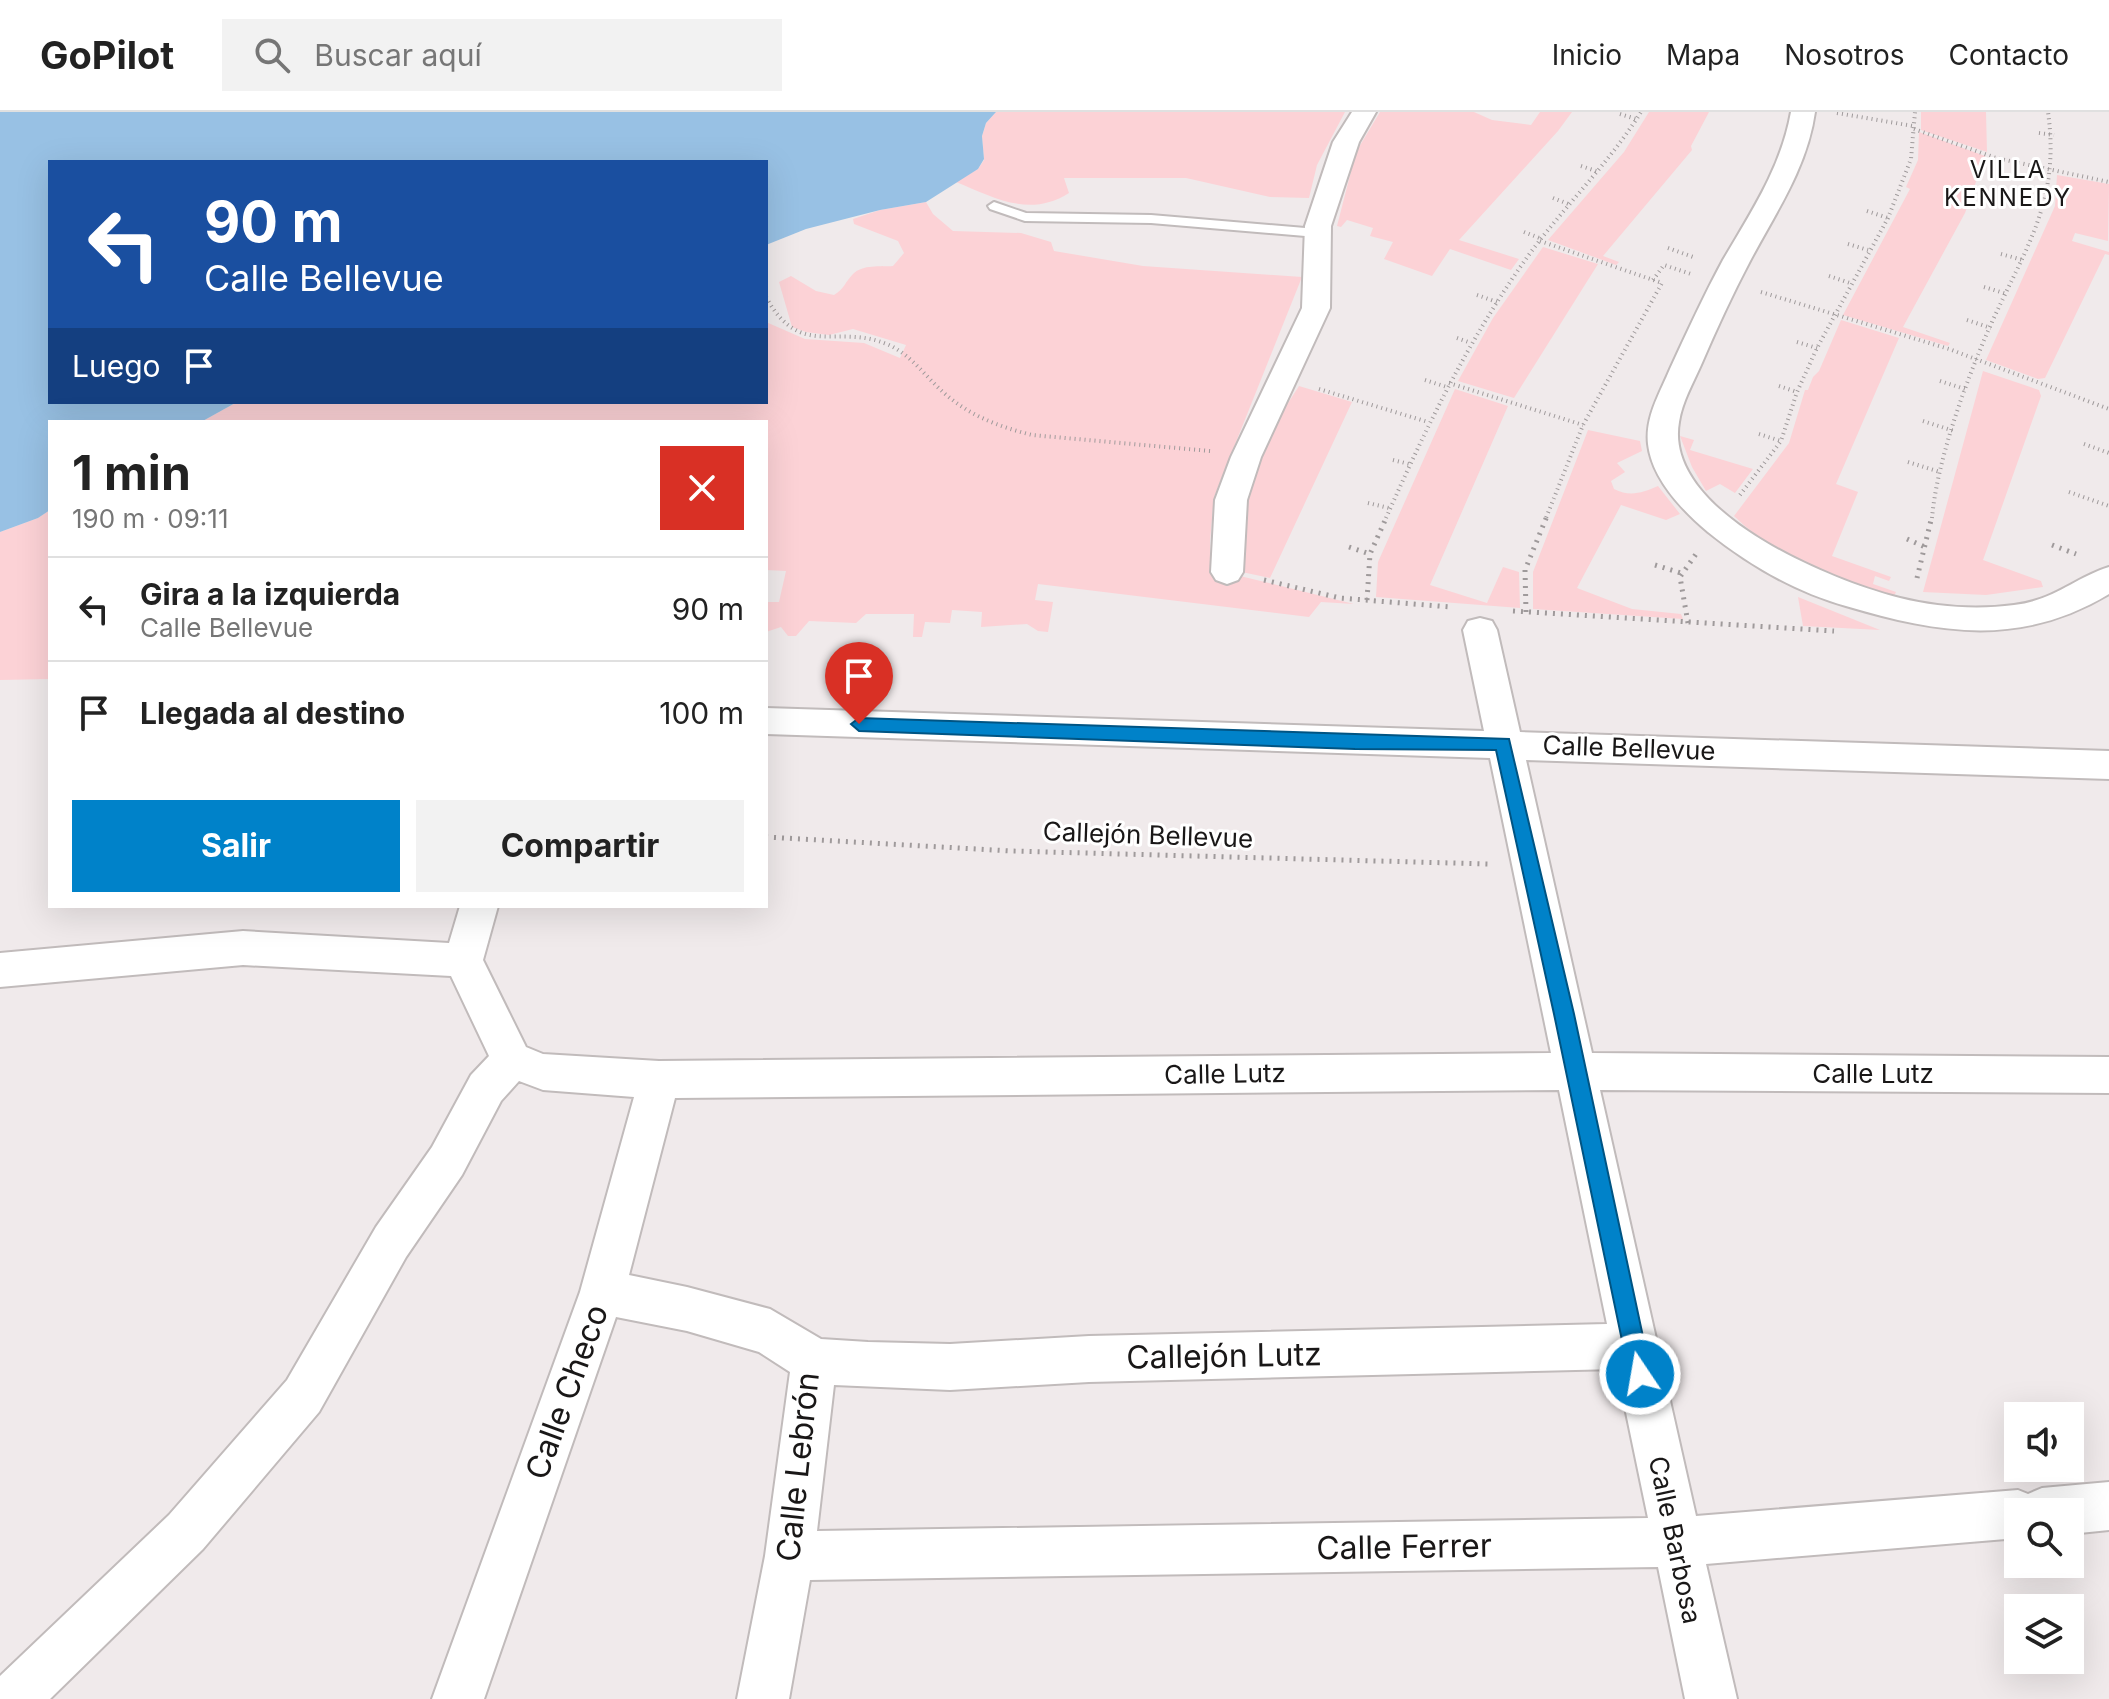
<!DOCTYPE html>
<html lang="es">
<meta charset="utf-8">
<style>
:root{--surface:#fff;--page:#f2f2f2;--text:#222;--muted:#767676;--line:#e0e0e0;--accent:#0082c9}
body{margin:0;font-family:Inter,sans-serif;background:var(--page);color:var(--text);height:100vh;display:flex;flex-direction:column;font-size:30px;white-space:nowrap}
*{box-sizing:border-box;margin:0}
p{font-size:26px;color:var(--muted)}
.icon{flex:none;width:44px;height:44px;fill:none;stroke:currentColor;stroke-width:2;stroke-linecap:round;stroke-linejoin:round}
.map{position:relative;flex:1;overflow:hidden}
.details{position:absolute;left:48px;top:308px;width:720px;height:488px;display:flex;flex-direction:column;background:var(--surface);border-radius:0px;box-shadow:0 8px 32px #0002}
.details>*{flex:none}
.top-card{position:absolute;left:48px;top:48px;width:720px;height:244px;border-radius:0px;box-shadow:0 8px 32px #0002;background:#1a4fa0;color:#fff;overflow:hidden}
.controls{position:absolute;left:2004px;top:1290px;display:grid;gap:16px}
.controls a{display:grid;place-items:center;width:80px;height:80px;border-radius:0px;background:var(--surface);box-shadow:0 8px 32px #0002;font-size:40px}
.pin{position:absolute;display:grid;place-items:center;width:68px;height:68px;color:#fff;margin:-82px -34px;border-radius:50% 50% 50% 0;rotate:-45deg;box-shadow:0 0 8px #0007}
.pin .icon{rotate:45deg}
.me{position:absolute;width:88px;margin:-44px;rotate:348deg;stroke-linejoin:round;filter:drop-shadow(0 0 6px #0008)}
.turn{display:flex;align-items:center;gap:28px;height:168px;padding:0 24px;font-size:36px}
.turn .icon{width:104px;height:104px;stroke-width:2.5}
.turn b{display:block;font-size:56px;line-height:68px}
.then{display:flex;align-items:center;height:76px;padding:0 24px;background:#0003;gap:16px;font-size:30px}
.round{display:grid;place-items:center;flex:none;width:84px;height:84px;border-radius:0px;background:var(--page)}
.head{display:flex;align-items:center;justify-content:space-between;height:136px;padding:0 24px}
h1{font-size:48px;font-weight:700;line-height:60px}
.action{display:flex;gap:16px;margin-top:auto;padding:16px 24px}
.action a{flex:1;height:92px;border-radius:0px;background:var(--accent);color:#fff;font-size:32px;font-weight:700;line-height:92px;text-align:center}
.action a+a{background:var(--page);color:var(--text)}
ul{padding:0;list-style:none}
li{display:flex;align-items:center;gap:24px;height:104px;padding:0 24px;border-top:2px solid var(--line)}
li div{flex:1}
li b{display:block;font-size:30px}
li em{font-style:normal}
header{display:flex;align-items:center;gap:48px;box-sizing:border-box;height:112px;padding:0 40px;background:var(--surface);border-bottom:2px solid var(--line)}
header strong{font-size:38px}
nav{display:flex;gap:44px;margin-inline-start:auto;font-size:28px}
.search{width:560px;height:72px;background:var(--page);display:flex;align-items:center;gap:20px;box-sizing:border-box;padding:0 28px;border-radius:0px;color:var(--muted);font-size:30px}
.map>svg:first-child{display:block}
</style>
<header>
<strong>GoPilot</strong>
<div class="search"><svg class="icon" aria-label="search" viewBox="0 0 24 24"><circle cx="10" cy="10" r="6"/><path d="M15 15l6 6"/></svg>Buscar aquí</div>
<nav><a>Inicio</a><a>Mapa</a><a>Nosotros</a><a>Contacto</a></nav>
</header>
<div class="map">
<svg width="2109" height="1587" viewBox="0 0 2109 1587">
<rect width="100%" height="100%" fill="#f0eaeb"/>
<g fill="#fcd2d6">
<path d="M996 0H1345L1317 53 1309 86 1270 85 1186 66H1064L1069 81C1030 106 995 86 956 70L978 57 984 48 982 24 986 11Z"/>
<path d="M1380 0H1474L1492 8 1531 13 1540 0H1572L1558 19 1459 128 1519 147 1511 158 1450 137 1432 164 1384 147 1393 130 1370 124 1373 116 1347 108 1341 115 1337 114 1356 40Z"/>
<path d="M1649 0H1709L1691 34 1692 38 1603 144 1619 150 1616 153 1548 128 1624 40Z"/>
<path d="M1921 0H1986L1987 40 1921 18Z"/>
<path d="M1919 20 1985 44 1965 101 1903 215 1950 231 1948 234 1843 203 1910 77 1906 75 1918 48Z"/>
<path d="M2057 63 2109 72 2108 129 2075 121 2072 129 2109 140V143L2105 142 2045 266 2038 267 1986 248 2055 94Z"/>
<path d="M926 90 933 102 953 119 1021 121 1051 130 1054 139 1143 154 1302 165 1214 385 1210 429 1211 462 1238 469 1240 464 1354 492 1321 490 1309 505 1038 472 1035 488 1053 490 1048 520 1038 519 1027 512 981 515 982 500 952 498 950 511 925 510 922 525H913L914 502H866L856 511 809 509 796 524H788L781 515 766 520V490H779L786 459 766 458V310H201L237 290H766V210L805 227 864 231 900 246 906 233 853 217 829 223 806 220 792 215 779 170 791 164 816 179 834 183C845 176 845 170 853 162 863 152 880 155 893 154L904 141 898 129 854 112 853 107 880 98Z"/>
<path d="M1543 135 1598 152 1514 286 1458 269 1493 206Z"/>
<path d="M1841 208 1899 226 1836 372 1858 380 1832 444 1891 465 1889 469 1875 464 1873 472 1896 480 1894 484C1836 470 1776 445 1734 404L1789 331 1805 278H1808L1813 265 1819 259Z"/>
<path d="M1983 259 2039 278 2041 284 1983 448 2041 469 2043 475 1986 483 1923 480Z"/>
<path d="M1299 274 1352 290 1270 466 1237 459C1241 417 1246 371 1264 332 1273 312 1287 293 1299 274Z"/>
<path d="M1455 277 1508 294 1430 473 1487 491 1503 455 1519 460 1520 496 1376 485 1378 450Z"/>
<path d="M1588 318 1640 329 1642 339 1617 351 1625 360 1611 369 1614 377C1630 385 1642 381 1658 374L1680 402 1666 408 1621 393 1577 476 1632 497 1681 502 1683 507 1533 497V460Z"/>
<path d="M1680 324 1694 328 1690 338 1753 357 1735 381 1720 372 1706 379 1692 355Z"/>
<path d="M50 398V567L0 568V420L38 406Z"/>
<path d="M1798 485 1880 518 1803 514Z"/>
</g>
<path fill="#98c1e4" d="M0 0H996L986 11 982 24 984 47 978 57 926 90 880 98 806 117 766 133V50H50V290H237L201 310H50V398L38 406 0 420Z"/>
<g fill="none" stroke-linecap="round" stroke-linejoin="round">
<defs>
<path id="service" d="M994 90 1026 101 1151 103 1317 117 1323 121 1317 125 1151 111 1025 109 990 97 988 94Z"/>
<g id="minor">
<path d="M1352 0H1376L1359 30 1331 114 1330 196 1261 345 1247 388 1243 460 1238 468 1227 472 1216 468 1211 460 1215 388 1231 345 1302 196 1305 114 1333 30Z"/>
<path d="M1791 0H1815C1807 56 1776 100 1750 149 1732 183 1716 218 1701 253 1693 271 1682 290 1679 310 1663 400 1831 469 1900 486 1936 495 1977 498 2014 493 2055 488 2074 466 2109 455V482C2021 535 1940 522 1846 494 1796 480 1749 453 1708 420 1682 398 1652 367 1648 332 1645 305 1660 281 1670 257 1687 220 1704 183 1723 148 1751 100 1781 56 1791 0Z"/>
<path d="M1480 506 1492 509 1497 518 1520 620 2109 639V667L1526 648 1592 941 2109 945V981L1600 978 1696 1404 2018 1378 2028 1382 2042 1376 2109 1370V1418L2070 1422V1400H2018V1426L1706 1452 1737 1587H1685L1658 1455 810 1468 789 1587H737L765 1444 790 1260 759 1240 687 1219 616 1205 484 1587H432L580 1180 634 985 543 978 519 969 501 989 462 1063 406 1145 319 1300 203 1437 50 1587H0V1564L169 1403 287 1268 376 1115 432 1035 471 963 489 944 451 864 243 853 0 875V841L243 819 449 831 460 794H498L483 848 526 935 543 942 659 949 1551 941 1490 646 766 622V596L1484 619 1463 518 1468 509ZM1559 978 1607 1212 1089 1224 950 1232 868 1230 821 1227 770 1197 687 1175 629 1163 675 986ZM1617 1257 1648 1406 817 1419 834 1273 950 1278 1089 1270Z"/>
</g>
</defs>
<use href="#service" stroke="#c1bbbb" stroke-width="4"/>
<use href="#minor" stroke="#c1bbbb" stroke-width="4"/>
<g stroke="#9f9a9b" stroke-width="4" stroke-dasharray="1 4" stroke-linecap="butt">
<path d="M1837 1 1913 14"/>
<path d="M1620 2 1636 7"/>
<path d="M1914 17 1996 46 2109 70"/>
<path d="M2039 21 2054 23"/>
<path d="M1581 54 1599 60"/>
<path d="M1553 86 1571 93"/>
<path d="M1867 99 1888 106"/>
<path d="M1524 120 1542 127"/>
<path d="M1540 129 1662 171 1583 313 1546 406"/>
<path d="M1848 132 1868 138"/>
<path d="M1668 136 1696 146"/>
<path d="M2001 142 2023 148"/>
<path d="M1829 164 1850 171"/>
<path d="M1653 168 1664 153 1691 162"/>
<path d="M1984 175 2007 182"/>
<path d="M1761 180 1949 237 2109 297"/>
<path d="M1477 183 1497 190"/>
<path d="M766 185C801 249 837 210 889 233 911 243 926 265 944 281 970 304 1000 315 1032 323L1210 339"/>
<path d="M1967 208 1991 216"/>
<path d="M1457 226 1471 231"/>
<path d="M1797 230 1817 236"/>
<path d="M1425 268 1447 275"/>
<path d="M1940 269 1968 278"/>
<path d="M1449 271 1583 313"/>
<path d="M1779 274 1797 280"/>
<path d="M1319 277 1428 310"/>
<path d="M1923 309 1954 319"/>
<path d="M1759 322 1781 329"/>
<path d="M2084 332 2109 341"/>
<path d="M1393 348 1409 352"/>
<path d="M1908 350 1940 360"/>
<path d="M2069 380 2109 394"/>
<path d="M1740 383 1781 329 1797 280 1817 236 1888 106 1911 47 1915 0"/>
<path d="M1368 391 1389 396"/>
<path d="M1386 406C1425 318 1466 233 1521 154 1558 100 1606 56 1641 0"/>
<path d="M1932 406C1937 349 1965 272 1988 219 2023 139 2061 92 2048 0"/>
</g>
<g stroke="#9f9a9b" stroke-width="5" stroke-dasharray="2 6" stroke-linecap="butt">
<path d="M1907 427 1925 435"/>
<path d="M2052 433 2076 442"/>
<path d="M1349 435 1370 442"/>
<path d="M1655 453 1681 461"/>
<path d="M1917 466 1932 404"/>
<path d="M1264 468 1340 486 1451 495"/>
<path d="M1367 488 1370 442 1387 404"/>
<path d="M1513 499 1834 519"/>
<path d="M1526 500 1525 458 1547 404"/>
<path d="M1688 511 1680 465 1696 442"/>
<path d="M766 725 1011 739 1488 752"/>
</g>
<use href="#service" fill="#fff" fill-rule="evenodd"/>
<use href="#minor" fill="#fff" fill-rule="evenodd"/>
</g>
<path fill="#0082c9" stroke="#005483" stroke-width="2" d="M859 606 1509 627 1574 902 1651 1262 1647 1270 1640 1273 1632 1270 1629 1262 1554 902 1496 638 1355 637 859 619 851 612Z"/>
<g text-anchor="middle" stroke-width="6" stroke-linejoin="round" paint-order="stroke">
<g font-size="24" letter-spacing="2" fill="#191717" stroke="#fff">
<text x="2008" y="66">VILLA<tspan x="2008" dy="28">KENNEDY</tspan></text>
</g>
<g font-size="26" fill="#191717" stroke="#fff">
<text transform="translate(1629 636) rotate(2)" y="9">Calle Bellevue</text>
<text transform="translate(1148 723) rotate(2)" y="9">Callejón Bellevue</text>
<text transform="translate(1225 962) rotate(-1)" y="9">Calle Lutz</text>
<text x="1873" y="971">Calle Lutz</text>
<text transform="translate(1675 1428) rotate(78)" y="9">Calle Barbosa</text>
</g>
<g font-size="32" fill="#191717" stroke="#fff">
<text transform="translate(1224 1244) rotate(-1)" y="11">Callejón Lutz</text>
<text transform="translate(567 1280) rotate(-70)" y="11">Calle Checo</text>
<text transform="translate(798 1355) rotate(-84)" y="11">Calle Lebrón</text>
<text transform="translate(1404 1435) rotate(-1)" y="11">Calle Ferrer</text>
</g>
</g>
</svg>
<div class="controls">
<a><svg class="icon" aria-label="sound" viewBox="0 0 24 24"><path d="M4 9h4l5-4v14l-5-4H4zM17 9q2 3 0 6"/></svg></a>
<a><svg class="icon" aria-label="search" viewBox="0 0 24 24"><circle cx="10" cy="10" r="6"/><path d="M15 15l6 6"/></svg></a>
<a><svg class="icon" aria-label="layers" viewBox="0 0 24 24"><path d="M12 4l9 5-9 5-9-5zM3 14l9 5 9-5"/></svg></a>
</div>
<div class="pin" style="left:859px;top:612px;background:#d93025"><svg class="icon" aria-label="arrive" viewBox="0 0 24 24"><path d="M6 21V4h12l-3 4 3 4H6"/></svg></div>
<svg class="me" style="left:1640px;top:1262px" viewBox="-20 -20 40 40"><circle r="17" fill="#0082c9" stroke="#fff" stroke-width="3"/><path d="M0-11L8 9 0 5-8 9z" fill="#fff"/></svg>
<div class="top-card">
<div class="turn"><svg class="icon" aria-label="left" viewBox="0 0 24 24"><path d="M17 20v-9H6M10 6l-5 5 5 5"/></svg><div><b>90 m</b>Calle Bellevue</div></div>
<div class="then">Luego<svg class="icon" aria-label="arrive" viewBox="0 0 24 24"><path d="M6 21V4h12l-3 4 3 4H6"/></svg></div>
</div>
<section class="details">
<div class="head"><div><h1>1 min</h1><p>190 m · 09:11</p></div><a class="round" style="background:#d93025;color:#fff"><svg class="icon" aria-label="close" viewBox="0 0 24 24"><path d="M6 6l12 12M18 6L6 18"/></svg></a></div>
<ul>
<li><svg class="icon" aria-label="left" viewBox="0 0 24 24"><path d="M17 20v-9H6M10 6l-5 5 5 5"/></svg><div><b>Gira a la izquierda</b><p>Calle Bellevue</p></div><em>90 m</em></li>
<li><svg class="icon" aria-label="arrive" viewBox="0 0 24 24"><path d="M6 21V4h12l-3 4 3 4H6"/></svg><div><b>Llegada al destino</b></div><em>100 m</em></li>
</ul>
<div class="action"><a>Salir</a><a>Compartir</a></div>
</section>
</div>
